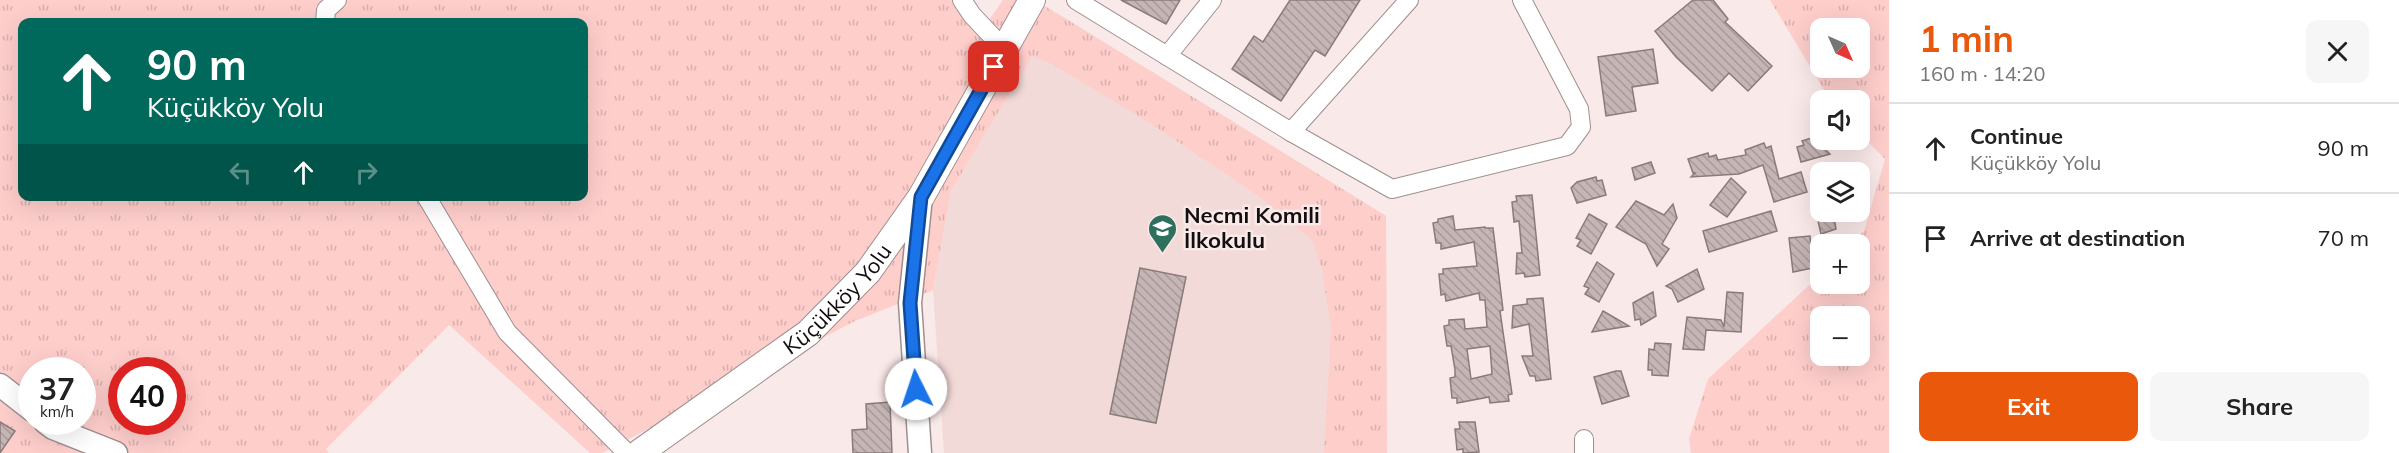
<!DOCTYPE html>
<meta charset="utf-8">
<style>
:root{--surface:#fff;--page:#f6f6f6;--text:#222;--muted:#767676;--line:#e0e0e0;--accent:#ea580c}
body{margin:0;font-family:Mulish,sans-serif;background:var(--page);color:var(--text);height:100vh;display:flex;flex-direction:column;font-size:22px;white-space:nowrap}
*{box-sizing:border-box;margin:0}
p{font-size:20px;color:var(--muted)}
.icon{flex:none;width:33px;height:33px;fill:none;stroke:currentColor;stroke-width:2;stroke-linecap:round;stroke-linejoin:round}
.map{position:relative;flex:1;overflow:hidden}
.panel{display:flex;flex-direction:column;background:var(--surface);width:510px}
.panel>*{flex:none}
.top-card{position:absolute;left:18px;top:18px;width:570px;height:183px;border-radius:12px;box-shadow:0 6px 24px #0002;background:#00695c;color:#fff;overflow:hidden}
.needle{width:39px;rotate:135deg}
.tools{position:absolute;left:1810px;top:18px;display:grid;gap:12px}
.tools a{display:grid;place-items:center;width:60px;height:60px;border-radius:12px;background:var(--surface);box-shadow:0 6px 24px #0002;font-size:30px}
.speed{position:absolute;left:18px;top:357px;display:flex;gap:12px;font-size:30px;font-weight:700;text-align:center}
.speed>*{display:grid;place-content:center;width:78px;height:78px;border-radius:50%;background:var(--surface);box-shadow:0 6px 24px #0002;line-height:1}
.speed small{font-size:15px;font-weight:400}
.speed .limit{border:9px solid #d22;background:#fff;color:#111}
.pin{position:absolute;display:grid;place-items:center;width:51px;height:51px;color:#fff;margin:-26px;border-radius:12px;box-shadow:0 3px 9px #0006}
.me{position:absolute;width:66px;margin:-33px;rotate:356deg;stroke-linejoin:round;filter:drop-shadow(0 0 4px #0008)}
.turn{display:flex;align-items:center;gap:21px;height:126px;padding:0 30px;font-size:27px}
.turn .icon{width:78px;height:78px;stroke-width:2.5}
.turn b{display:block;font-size:42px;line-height:51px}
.lanes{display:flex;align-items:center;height:57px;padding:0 30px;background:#0003;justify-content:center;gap:30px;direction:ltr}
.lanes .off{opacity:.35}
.round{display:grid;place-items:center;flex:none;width:63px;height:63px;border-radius:12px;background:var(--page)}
.summary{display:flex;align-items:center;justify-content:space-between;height:102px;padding:0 30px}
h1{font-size:36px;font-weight:700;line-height:45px;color:var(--accent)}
.primary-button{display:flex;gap:12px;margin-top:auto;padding:12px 30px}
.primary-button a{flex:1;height:69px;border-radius:12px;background:var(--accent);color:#fff;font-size:24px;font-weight:700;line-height:69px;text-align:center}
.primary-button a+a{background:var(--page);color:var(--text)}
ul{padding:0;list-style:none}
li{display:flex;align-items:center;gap:18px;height:90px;padding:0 30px;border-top:2px solid var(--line)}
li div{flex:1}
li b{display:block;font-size:22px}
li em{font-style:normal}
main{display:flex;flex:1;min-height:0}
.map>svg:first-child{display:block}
</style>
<main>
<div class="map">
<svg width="1889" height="453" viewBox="0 0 1889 453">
<defs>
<pattern id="grass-tufts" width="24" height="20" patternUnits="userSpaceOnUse" patternTransform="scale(1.5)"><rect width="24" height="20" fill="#fececb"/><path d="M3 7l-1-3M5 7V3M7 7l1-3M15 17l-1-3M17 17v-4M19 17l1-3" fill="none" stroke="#d9b0ad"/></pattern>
<pattern id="building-back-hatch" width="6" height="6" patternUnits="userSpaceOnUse" patternTransform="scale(1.5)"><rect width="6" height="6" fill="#c5b5b4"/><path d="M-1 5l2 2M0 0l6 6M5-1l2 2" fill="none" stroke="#a89a9a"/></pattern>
</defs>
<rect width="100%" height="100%" fill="#f9e9e8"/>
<path fill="#f2dad8" d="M1057 13 1386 216 1387 453H944L933 290 951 191Z"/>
<g fill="url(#grass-tufts)" fill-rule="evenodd">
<path d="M0 0H953L980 33 1003 0H1035L1386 216 1387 453H1324L1331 329 1322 270 1313 241 1257 195 1153 125 1052 64 1032 56 951 191 933 290 855 321 602 453H590L449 325 326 449 329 453H0ZM22 22H584V196H22ZM32 370H82V422H32ZM122 370H172V422H122Z"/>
<path d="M1770 0H1889V453H1691L1689 439 1708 379 1821 274V284H1860V244H1850L1864 231 1885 159 1860 134V100H1830ZM1821 28H1860V68H1821ZM1821 316H1860V356H1821Z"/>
</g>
<g fill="url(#building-back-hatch)" stroke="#8a7b7a" stroke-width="1.5" fill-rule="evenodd">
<path d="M1121 0H1180L1166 24Z"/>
<path d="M1290 0H1360L1325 56 1315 50 1281 101 1232 69 1254 36 1263 42Z"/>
<path d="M1693 0H1713L1728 19 1725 22 1772 66 1748 91 1729 73 1712 91 1676 57 1655 31Z"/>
<path d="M1653 49 1658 83 1632 87 1636 111 1606 116 1598 57Z"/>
<path d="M1821 135V145L1830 154 1801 162 1797 147 1804 145 1802 141Z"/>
<path d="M1764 143 1766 148 1771 146 1779 179 1801 172 1807 192 1774 202 1763 165 1739 174 1691 177 1695 173H1693L1688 159 1708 153 1709 157 1716 155 1718 160 1746 155 1745 150Z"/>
<path d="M1651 162 1655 173 1635 180 1632 168Z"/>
<path d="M1596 177 1597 181 1602 180 1606 195 1577 203 1571 188 1577 182Z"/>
<path d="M1731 178 1746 192 1727 217 1710 205Z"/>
<path d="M1532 195 1540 275 1525 277 1524 273 1516 274 1517 253H1522L1519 221 1514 222 1512 202 1517 201 1516 196Z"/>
<path d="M1636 201 1664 215 1673 204 1677 218 1662 244 1669 249 1657 266 1646 244 1616 227Z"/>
<path d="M1771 211 1777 231 1709 252 1703 231Z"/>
<path d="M1816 212H1833L1836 229 1821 234Z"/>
<path d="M1589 214 1607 224 1591 254 1577 246 1581 240 1576 238Z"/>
<path d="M1453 216 1455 230 1485 227V228H1493L1503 310 1500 311 1512 394 1508 395 1509 401 1490 403 1489 397 1457 403V398H1452L1450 378 1455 377V370L1451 346H1447L1444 326 1449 325V320L1464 319 1465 329 1487 327 1485 300H1480L1479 293 1446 301 1445 294 1441 295 1439 274H1443V269L1477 266 1474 242 1441 249V243H1436L1433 223 1438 222V219ZM1490 346 1492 374 1471 379 1467 349Z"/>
<path d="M1810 236 1813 268 1793 272 1789 238Z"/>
<path d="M1597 262 1614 274 1599 302 1585 294 1589 288 1584 286Z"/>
<path d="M1140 268 1186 277 1156 423 1110 414Z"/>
<path d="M1697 269 1704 289 1678 302 1672 289 1666 286Z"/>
<path d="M1653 292 1656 316 1641 325 1640 319 1635 320 1633 303Z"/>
<path d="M1727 292 1743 293 1741 332 1706 330 1704 350 1683 349 1687 317 1721 320 1724 327Z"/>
<path d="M1543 298 1551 379 1536 381 1535 376H1530L1522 356H1533L1529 324 1512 328 1513 306 1527 304V299Z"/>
<path d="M1603 311 1629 326 1592 332Z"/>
<path d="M1655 343 1671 344 1668 376 1652 375V370H1648L1649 349 1654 350Z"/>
<path d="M1616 371H1621L1629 396 1602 404 1594 377Z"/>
<path d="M890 402 892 453H853L852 430 867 429 866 404Z"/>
<path d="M0 422 15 431 0 453Z"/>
<path d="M1459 422H1475L1479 452 1463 453V449L1457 450 1455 429H1460Z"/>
</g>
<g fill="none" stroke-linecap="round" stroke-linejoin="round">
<defs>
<g id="minor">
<path d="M962 0 972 15 1004 49"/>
<path d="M1076 0 1291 132 1392 189 1567 146 1581 127 1579 109 1522 0"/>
<path d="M325 22 326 10 337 0"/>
<path d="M1167 56 1212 0"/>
<path d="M1291 132 1409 0"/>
<path d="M426 196 507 332 627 453"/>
<path d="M1584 439V453"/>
</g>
<g id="tertiary">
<path d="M0 385 32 410"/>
<path d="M45 422 53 428 116 453"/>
<path d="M920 453 910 303 921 197"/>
</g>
<g id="secondary">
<path id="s1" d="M639 453 808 333 868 272 921 197 1032 0"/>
</g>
</defs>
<use href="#minor" stroke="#9e8f8e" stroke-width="20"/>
<use href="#tertiary" stroke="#9e8f8e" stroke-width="25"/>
<use href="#secondary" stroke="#9e8f8e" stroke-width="28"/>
<use href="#minor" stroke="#fff" stroke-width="18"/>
<use href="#tertiary" stroke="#fff" stroke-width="22"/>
<use href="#secondary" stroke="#fff" stroke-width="26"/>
</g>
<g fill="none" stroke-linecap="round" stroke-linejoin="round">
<defs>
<path id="route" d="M916 389 910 303 921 197 994 67"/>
</defs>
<use href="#route" stroke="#114b97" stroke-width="15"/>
<use href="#route" stroke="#1a73e8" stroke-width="10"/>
</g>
<defs>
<symbol id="school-pin" viewBox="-11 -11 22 30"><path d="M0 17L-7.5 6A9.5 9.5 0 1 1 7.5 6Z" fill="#2f6f5d" stroke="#f9e9e8"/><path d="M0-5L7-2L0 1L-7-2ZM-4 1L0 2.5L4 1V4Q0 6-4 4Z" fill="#fff"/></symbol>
</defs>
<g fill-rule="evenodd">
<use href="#school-pin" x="1146" y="212" width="33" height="45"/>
</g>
<g text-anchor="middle" stroke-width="5" stroke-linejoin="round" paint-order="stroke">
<g font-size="22" font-weight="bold" fill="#140f0f" stroke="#f9e9e8" text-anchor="start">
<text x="1184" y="223">Necmi Komili<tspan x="1184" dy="25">İlkokulu</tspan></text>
</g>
<g font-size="22" fill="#140f0f" stroke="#f9e9e8">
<text dy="8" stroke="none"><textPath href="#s1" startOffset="252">Küçükköy Yolu</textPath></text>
</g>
</g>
</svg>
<div class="tools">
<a><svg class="needle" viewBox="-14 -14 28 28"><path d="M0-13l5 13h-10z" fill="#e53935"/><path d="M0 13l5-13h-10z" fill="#767676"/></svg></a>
<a><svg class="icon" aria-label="sound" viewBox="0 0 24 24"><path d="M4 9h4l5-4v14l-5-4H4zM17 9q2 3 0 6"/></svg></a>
<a><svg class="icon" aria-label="layers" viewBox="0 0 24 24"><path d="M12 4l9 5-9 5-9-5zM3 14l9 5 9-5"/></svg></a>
<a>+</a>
<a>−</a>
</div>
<div class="speed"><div>37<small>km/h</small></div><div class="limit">40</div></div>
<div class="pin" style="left:994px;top:67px;background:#d93025"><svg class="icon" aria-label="arrive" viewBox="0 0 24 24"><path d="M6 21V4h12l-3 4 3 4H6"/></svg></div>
<svg class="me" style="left:916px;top:389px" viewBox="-20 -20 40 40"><circle r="19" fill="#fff"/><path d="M0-13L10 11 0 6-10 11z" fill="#1a73e8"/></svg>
<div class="top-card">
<div class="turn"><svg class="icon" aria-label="ahead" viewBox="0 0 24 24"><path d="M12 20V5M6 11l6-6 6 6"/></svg><div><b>90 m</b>Küçükköy Yolu</div></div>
<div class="lanes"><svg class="icon off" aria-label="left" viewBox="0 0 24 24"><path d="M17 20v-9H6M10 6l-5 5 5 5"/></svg><svg class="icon" aria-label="ahead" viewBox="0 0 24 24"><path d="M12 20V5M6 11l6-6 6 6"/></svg><svg class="icon off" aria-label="right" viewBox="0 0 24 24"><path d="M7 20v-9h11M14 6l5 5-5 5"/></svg></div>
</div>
</div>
<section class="panel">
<div class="summary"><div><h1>1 min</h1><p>160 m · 14:20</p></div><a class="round"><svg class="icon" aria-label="close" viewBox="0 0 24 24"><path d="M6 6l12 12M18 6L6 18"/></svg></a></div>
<ul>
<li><svg class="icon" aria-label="ahead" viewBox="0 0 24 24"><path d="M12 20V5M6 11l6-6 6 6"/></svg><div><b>Continue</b><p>Küçükköy Yolu</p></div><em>90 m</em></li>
<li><svg class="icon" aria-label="arrive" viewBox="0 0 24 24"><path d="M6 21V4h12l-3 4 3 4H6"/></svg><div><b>Arrive at destination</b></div><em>70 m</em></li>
</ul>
<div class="primary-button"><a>Exit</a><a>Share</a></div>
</section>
</main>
